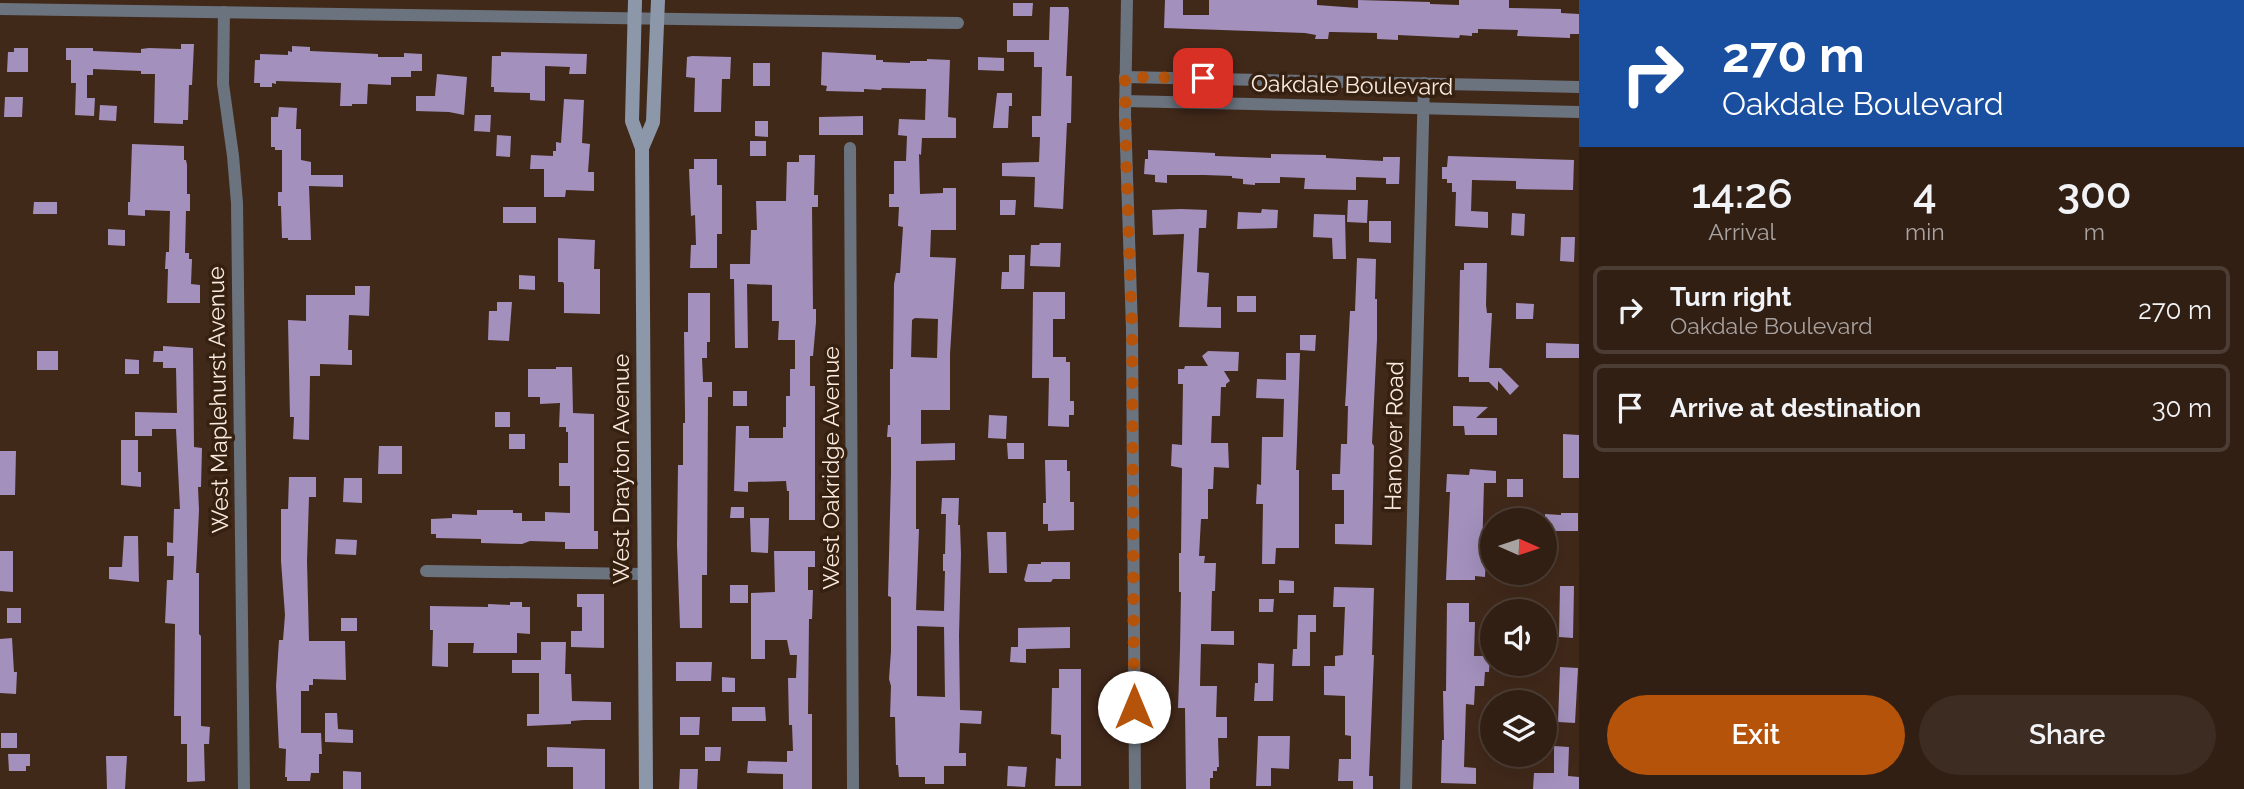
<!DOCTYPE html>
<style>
:root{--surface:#311f14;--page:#3d2c22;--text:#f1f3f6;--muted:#a8a2a0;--line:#4c3d34;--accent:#b45309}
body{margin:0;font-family:Raleway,sans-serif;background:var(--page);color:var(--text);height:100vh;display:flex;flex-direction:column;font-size:26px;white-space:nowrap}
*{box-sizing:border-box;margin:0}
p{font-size:23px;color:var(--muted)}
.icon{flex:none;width:38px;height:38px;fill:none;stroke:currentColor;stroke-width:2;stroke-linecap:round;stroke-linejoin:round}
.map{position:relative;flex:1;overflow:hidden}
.drawer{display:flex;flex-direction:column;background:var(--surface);width:665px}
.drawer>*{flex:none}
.top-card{background:#1a4fa0;color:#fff;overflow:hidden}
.needle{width:46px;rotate:93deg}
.fabs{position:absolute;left:1480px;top:508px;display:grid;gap:14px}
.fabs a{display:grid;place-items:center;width:77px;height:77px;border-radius:50%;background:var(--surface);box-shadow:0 7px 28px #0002,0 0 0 2px var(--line);font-size:35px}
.pin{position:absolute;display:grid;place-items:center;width:60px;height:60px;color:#fff;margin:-30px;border-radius:14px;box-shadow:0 4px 10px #0006}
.me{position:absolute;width:77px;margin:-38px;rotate:0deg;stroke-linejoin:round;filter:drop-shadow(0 0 5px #0008)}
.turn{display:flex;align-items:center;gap:24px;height:147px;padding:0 28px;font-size:32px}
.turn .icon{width:91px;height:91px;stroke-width:2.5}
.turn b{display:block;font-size:49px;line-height:60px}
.eta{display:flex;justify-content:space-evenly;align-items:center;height:119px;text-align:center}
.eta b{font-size:42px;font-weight:600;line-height:49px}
.primary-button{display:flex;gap:14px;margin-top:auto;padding:14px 28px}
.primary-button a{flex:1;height:80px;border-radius:42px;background:var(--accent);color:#fff;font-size:28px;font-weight:600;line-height:80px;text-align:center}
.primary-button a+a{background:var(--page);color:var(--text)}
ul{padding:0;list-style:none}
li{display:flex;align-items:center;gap:21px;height:88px;margin:0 14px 10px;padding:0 14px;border:4px solid var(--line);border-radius:10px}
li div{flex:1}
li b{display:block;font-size:26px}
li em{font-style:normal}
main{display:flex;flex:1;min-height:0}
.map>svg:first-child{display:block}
</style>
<main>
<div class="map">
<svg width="1579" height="789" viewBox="0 0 1579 789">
<rect width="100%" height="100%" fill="#41291a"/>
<g fill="#a390bd" fill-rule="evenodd">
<path d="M1165 0H1183V15H1209V0H1317V5L1358 8V0L1430 2V4L1459 5V0H1509V8L1561 9V13L1579 14V34H1570V38L1517 36 1518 30 1478 29V33H1472V36L1460 35 1459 38 1398 35V40L1377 39V33L1332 32H1329L1328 39H1315L1316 35 1305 33 1164 28Z"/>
<path d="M1013 3H1033L1032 16H1013Z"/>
<path d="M1050 7H1068L1069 10 1066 76H1072L1071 123H1067L1063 209 1034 207 1035 177 1002 176V163L1039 162 1040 137H1032V116H1041L1042 67H1034V52H1007V40H1049Z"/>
<path d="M181 44H194L192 85H189L188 120H183V124L154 123 155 74H141V71L93 69V75H87V98H95L94 116 75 115 76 83H71V60H66V48H93V51L141 53V49L149 48 181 49Z"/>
<path d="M292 46 310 47V51L378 54V57H404V53L422 54V71H411V77H391V85L368 84 367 104H352V106H340L341 83 276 81V84L272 83V87H260V83H254L255 60H260V54L288 55V51L292 52Z"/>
<path d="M14 48H28V72H7L8 52H14Z"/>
<path d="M501 52 587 54 586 74H569L570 67 545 66V101L530 100V93L494 92V87H491L492 56H501Z"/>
<path d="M822 52 876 55V60H883V62L910 63V61H927V59L950 60 948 117 956 118V138H922L921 155 919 154 920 194 943 193V188H956V230H931L930 257 956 258 950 354V410H921V444L955 443V460L916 461V529H919L916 610 944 611 945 571H943V554H945L946 514H941L942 498H959L958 525H960L961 554 959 636 960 710 982 711 981 724 960 723 959 753H966V766H944V784H925V777H899L898 765H896L895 717H890L891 686 889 679 891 651V597L888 596 891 475V437H887L888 425H890V369H893L894 284 896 273H900L903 227 898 226 899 207H889V194H894V161H906L907 136 898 135 899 119 925 120 926 89 882 88 881 90 864 89V92L826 91 827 86 821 85ZM915 318 938 319 937 358 911 357 912 320ZM917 626 944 627 945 697 917 696Z"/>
<path d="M692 56 731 57 730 79H722L721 112H694L695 78 686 77 687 57Z"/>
<path d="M978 57 1004 58V71L978 70Z"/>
<rect x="753" y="63" width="17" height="23"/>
<path d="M437 74 467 77 464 115 449 112 416 111V96H435Z"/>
<path d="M997 93H1012V106H1009L1008 128H993Z"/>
<path d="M5 97H23L22 117H4Z"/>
<path d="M564 99 584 100 582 143 590 144 588 172H594V191L566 190 565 197H544V169H530L531 155 553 156V151H556V142L561 143Z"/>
<path d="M100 105 117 106 116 121 99 120Z"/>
<path d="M279 107 297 108 296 129H301V160L311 162V175H343V187L309 186 311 240H288V238H282L281 206H278V192H282V150H275V147H271V117H278Z"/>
<path d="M475 115H491L490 132 474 131Z"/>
<path d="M863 116V135H819V117Z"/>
<path d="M755 121H768V137L755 136Z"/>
<path d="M497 135 511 136 510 157 496 156Z"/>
<rect x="750" y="141" width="16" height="15"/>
<path d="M132 144 184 146V160H186L187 165V194H190V211H186L185 253H189V259H192L191 284 200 285V303H167L168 269H165L166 252H169L170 211 145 210V216L128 215V202H130Z"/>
<path d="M1148 150 1215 153V156L1271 158V154L1326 155V158L1383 161V157H1400L1399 184H1386V178L1356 177V190L1304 189 1305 178 1280 177V183H1255V185L1243 184V179L1232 178V176L1205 175H1167V183L1155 182V175L1144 174 1145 159H1148Z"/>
<path d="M799 155H815L814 195H818V207H812L813 309H816V322L813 356H810V386H815V520H789V491H787L786 481 748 482V492L734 491 736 426H749V438H783V427H786V396H790V369H795V340H778L779 321H772V285L747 284 748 348H735L734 279H730V264H750L751 230H757L756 201H786L787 162H799Z"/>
<path d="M1448 156 1574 160 1573 190 1516 189V181L1472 180 1471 211 1488 212V228L1455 226 1456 192H1452V183H1447V179H1442V167H1447Z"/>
<path d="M694 159H717V185H722V234H717V268H690L691 245H696L695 215 691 216 689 169H694Z"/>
<path d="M1000 200H1016L1015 215H1000Z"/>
<path d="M1348 200H1368L1367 223 1347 222Z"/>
<path d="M34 202H57V214H33Z"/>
<rect x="503" y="207" width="33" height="16"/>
<path d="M1181 209 1207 210 1206 228H1199L1197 272 1209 273 1207 307H1221V328L1179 327 1184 234 1153 235 1152 210Z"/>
<path d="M1262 209 1278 210 1277 228 1237 229 1238 212 1261 213Z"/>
<path d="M1512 213 1525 214 1524 236 1511 235Z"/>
<path d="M1314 214 1345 215 1346 259H1333L1332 238 1313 237Z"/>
<path d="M1369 221H1391V243L1369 242Z"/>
<path d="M108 229 125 230V246L108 245Z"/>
<path d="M1561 237H1575L1574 262 1560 261Z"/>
<path d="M558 238 595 240 594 269H600V314L564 313V284L563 282H558Z"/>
<path d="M1040 243H1061L1060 267 1030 266 1031 245H1039Z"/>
<path d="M1009 255H1025L1024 289H1001L1002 272H1009Z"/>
<path d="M1357 258 1376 259 1375 299H1377V339L1372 443 1374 446 1372 545 1335 544V524H1344V490H1332V474H1340L1341 444H1347L1348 406H1345L1346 390 1350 311H1355Z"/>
<path d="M1464 263H1487L1486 305 1487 313H1492L1489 368H1501L1519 386 1510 395 1498 381V391L1489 382H1469V377H1458L1460 270H1464Z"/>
<path d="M519 275 535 276V290L519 289Z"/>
<path d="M355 286H370L369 316 349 315 348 350H352V365L320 364V376H310L309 440 293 439 294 417H290L288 320 306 321V295H355Z"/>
<path d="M1033 292H1065V319H1053V357H1066V362H1070V401H1074V415H1069V427L1048 426 1049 378H1032Z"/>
<path d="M688 293H710V342H707V358H702L703 382H712V397H708L707 575H702V628H680L677 545 678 465H683V423H685V413L684 332H688Z"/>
<rect x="1237" y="296" width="19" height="16"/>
<path d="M497 302H512L509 341 488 340 489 311H497Z"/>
<path d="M1516 303 1534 304 1533 319H1516Z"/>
<path d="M1300 335H1316L1315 351 1300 350Z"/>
<path d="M1546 343 1579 344V358H1546Z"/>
<path d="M163 346 193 348 194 447 202 448 201 487H198L199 510 196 573H199V634L201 636V726L210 727 209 744H204L205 781 187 782V744H181V716H174L175 624 165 623 167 580H173L174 556H167V542L173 543 174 509H180L176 429H152V436H135V412L177 413 176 368H163V362H153L154 351H163Z"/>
<rect x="37" y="351" width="21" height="19"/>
<path d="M1208 351 1239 352 1238 371H1224L1230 381 1226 384V387H1221L1220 416H1212L1211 443H1228L1229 468 1214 467 1213 489H1208V519H1201L1199 556H1205L1204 563H1216L1215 591H1212L1211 631H1234V645L1201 644 1200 686H1217L1216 717H1227V738H1218L1219 767H1217V771H1213V778H1210V789H1186L1185 708H1178L1180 650 1181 592H1179V553H1181L1182 468 1171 466 1172 444 1182 445 1183 384H1178V369H1184L1185 366H1208L1202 356Z"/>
<path d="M1286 353H1300L1296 470H1299V548H1276L1275 564H1262L1263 504H1256L1257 484 1261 485 1262 437H1283L1284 399 1256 398 1257 379 1286 380Z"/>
<path d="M125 359 139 360V374H125Z"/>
<path d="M556 367H572L573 413 594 414V531H598V549H565V542L530 541 522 544 481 543V539L436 538V534H431V519L452 518V514L477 515V510H513V513H522V521H545V512L570 513V486H559V463H568V432H566V427H559L560 403 540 404V397H528V369H556Z"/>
<rect x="733" y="391" width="14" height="15"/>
<path d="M1453 406 1488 407 1476 418H1497V435H1465L1464 426H1453Z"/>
<rect x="495" y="412" width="15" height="15"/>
<path d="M989 415 1007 416 1006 439 988 438Z"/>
<rect x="509" y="434" width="16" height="15"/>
<path d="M1563 434 1579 435V478H1563Z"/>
<path d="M121 440H138V472H141V487L121 485Z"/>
<path d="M1007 443H1024V459H1008Z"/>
<path d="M379 446H402V474H378Z"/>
<path d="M0 451H16L15 495H0Z"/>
<path d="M1045 460H1067V471H1070V502H1074V530L1048 531V524H1043V503H1046Z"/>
<path d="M1470 469 1496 471V483H1484L1482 556H1486L1485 577 1475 576V580H1446L1450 492H1446L1447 474 1469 475Z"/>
<path d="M289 477H316V497H309L307 561 309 641H345L346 680 313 679V685H309V691H301V733H321L322 754H319V773H311L310 781H287V777H285L286 749 279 748 276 686 279 640H283L285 615 281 561V509H288Z"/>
<path d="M344 478H362V503L343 502Z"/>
<rect x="1507" y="479" width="16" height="18"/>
<path d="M731 507H744V518H730Z"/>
<path d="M1561 513H1578V531H1545V514L1561 515Z"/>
<path d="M750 518H769L768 553 751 552Z"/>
<path d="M987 532H1006L1007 573H989Z"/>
<path d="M124 536H138L139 582 109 579V567H122Z"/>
<path d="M336 539 357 540 356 555 335 554Z"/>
<path d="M0 551H13V592L0 591Z"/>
<path d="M774 551H815V567H808V590H813L812 619H809L808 714H812V789H783V774L747 773 748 761 787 762V751H793L792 725H789L788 678H796L797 655H790L787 640H765V659H751V593L775 592Z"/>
<path d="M1041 562H1070V579H1053L1051 582H1026L1024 580 1028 564H1041Z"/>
<path d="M1279 580 1294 581V593H1279Z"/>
<rect x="730" y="585" width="18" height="18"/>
<path d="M1560 586H1574L1573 638 1559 637Z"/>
<path d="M1334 587 1374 588 1372 655H1374L1369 776H1373V789H1353V781H1338L1339 759H1351V736L1345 735V696L1324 695V666H1335V656L1343 655 1345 607H1333Z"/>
<path d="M577 594H604V648L571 647V631H582V607H577Z"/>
<path d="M1259 599H1274L1273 612H1259Z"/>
<path d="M510 602H522V607H530V634L517 633V653H473L474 643H448V667L432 666 433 630H430V606L488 607V604L510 605Z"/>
<path d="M1447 603H1469V622H1475L1474 656H1490L1489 672H1485L1484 686H1475L1474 705 1466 704 1464 767 1476 768V784L1441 783 1442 740H1444L1443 691H1446Z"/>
<rect x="7" y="608" width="14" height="15"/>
<path d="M1298 615H1316V632H1310V666H1292L1293 649H1297Z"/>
<rect x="341" y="618" width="16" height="13"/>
<path d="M1070 627V648L1026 649V663L1010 662 1011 647H1018V628Z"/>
<path d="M12 638 14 672H17L16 694 0 693V639Z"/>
<path d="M541 642H566L565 674H571L572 701 611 702V720H584L571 721V724L527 726V714H539V673H512V660H541Z"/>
<path d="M676 662H712L711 681H676Z"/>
<path d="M1258 663 1274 664 1273 701H1254L1255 683H1258Z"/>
<path d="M1560 667 1578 668 1575 723 1558 722Z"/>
<path d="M1059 669H1081V786H1055L1056 758 1061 759V735L1051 734 1052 688H1059Z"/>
<path d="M722 677 735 678V692H722Z"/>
<path d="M732 707H765L766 721H732Z"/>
<path d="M325 713H337L338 729 353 730V743L325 742Z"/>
<path d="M680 717H700L699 735H680Z"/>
<rect x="1" y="733" width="16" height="15"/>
<path d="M1258 736H1290L1289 769 1271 768V786H1256Z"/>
<path d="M1554 746 1569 747 1568 776 1579 777V789H1533L1534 773H1554Z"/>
<path d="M547 747 605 749V789H573V767H547Z"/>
<path d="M705 747H721L720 761H705Z"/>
<path d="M8 754H30V766H26V771H9Z"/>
<path d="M106 756H127L125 789H107Z"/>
<path d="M1008 766 1027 767 1025 787 1007 786Z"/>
<path d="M680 769H698L697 789H679Z"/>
<path d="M343 771 361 772V789H343Z"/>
</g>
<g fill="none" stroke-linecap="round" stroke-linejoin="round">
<g stroke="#6b737e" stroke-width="12">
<path d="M1127 0 1125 115 1132 329 1135 789"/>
<path d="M0 9 958 23"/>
<path d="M224 12 223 84 233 156 237 203 244 789"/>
<path d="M1125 77 1579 87"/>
<path d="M1125 101 1579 112"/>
<path d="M850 148 853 789"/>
<path d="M426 571 645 574"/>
<path d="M1406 789 1424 83"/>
</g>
<g stroke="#8c98aa" stroke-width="14">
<path d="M635 0 632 121 642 148 646 789"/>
<path d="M642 148 653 122 658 0"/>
</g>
</g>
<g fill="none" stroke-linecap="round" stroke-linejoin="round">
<path stroke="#b45309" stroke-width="12" stroke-dasharray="0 21.6" d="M1134 707 1132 329 1126 154 1125 77 1203 78"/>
</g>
<g text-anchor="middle" stroke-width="7" stroke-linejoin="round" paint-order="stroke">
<g font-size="23" fill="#faeae0" stroke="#362010">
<text transform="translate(1352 85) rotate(1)" y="8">Oakdale Boulevard</text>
<text transform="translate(218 400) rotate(-91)" y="8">West Maplehurst Avenue</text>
<text transform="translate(1394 436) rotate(-89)" y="8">Hanover Road</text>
<text transform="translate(831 468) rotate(-90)" y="8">West Oakridge Avenue</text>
<text transform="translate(621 469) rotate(-90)" y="8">West Drayton Avenue</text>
</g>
</g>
</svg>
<div class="fabs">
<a><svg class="needle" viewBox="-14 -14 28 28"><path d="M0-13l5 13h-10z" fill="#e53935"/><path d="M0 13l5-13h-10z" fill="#a8a2a0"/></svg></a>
<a><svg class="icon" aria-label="sound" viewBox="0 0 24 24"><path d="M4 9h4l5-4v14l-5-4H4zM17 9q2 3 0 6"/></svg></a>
<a><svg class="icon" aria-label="layers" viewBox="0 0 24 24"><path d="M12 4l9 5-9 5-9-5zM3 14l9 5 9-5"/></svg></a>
</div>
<div class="pin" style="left:1203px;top:78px;background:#d93025"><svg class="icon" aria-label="arrive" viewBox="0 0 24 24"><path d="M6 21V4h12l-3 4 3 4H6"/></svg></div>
<svg class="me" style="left:1134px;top:707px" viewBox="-20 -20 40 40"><circle r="19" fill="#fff"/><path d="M0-13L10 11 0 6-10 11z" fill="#b45309"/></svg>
</div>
<section class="drawer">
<div class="top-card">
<div class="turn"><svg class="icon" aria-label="right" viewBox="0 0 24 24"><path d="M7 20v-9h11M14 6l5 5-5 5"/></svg><div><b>270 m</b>Oakdale Boulevard</div></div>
</div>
<div class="eta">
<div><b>14:26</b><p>Arrival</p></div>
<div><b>4</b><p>min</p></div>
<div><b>300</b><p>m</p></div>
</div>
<ul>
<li><svg class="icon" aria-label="right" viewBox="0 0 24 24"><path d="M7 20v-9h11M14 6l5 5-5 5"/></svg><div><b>Turn right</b><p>Oakdale Boulevard</p></div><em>270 m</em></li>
<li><svg class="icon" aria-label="arrive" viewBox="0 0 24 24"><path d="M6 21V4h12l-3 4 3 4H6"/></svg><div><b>Arrive at destination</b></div><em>30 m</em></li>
</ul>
<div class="primary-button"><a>Exit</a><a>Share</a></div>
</section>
</main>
